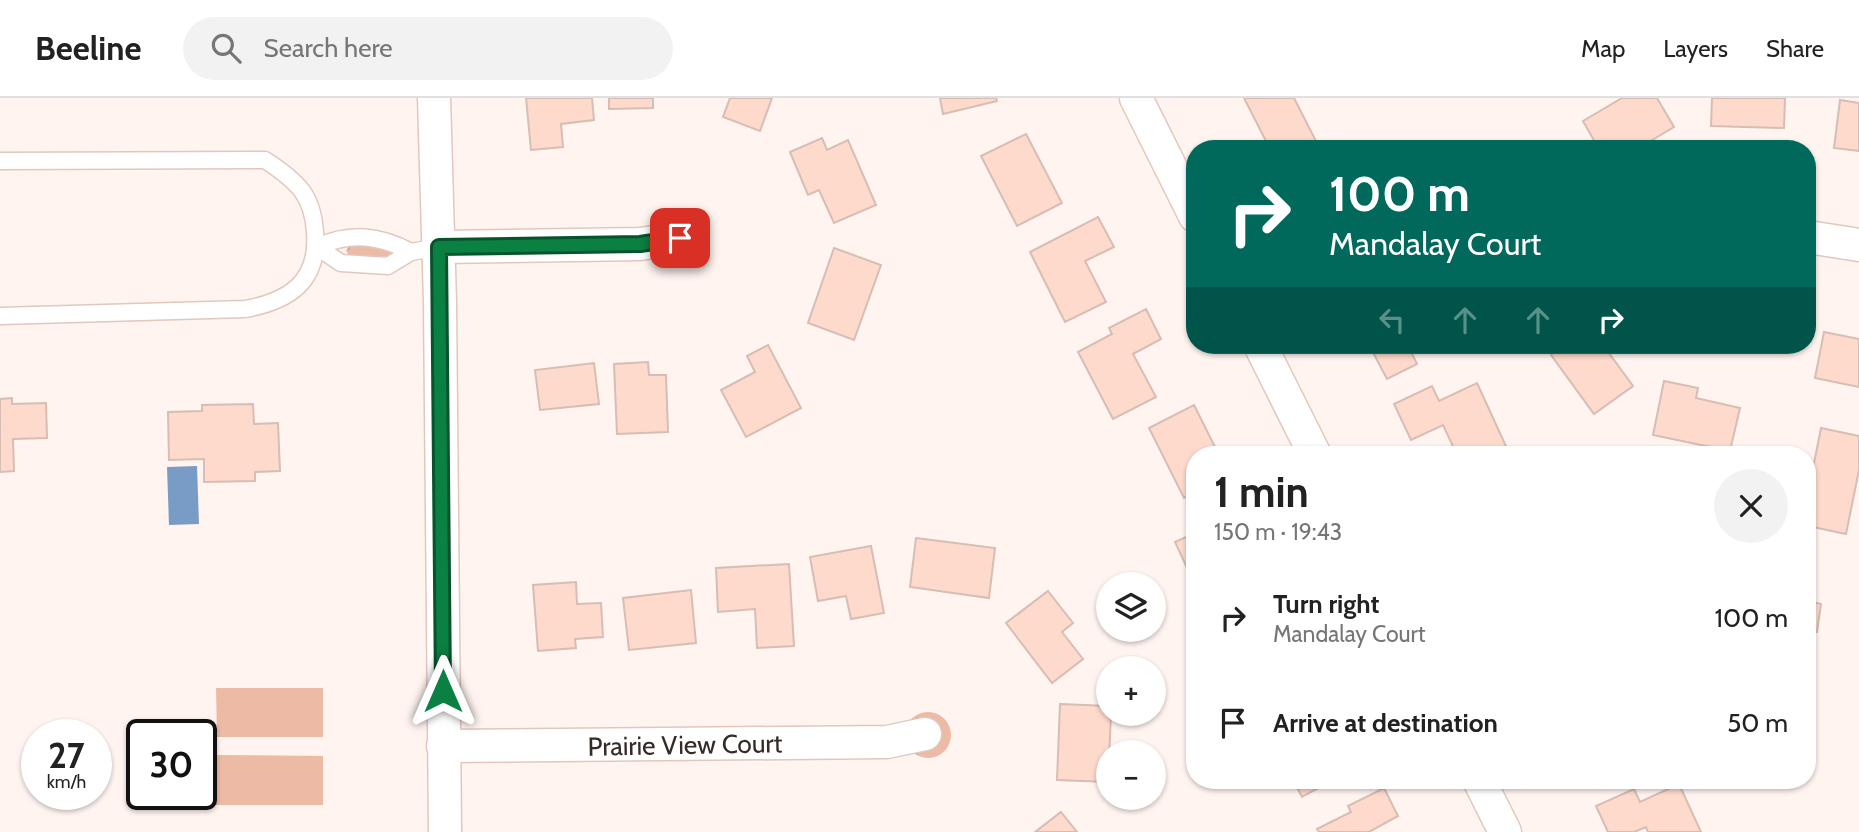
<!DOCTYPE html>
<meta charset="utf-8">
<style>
:root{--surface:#fff;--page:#f2f2f2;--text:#222;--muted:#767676;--line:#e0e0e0}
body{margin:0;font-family:Cabin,sans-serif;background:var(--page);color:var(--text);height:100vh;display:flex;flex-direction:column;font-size:26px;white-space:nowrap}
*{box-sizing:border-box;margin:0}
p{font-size:23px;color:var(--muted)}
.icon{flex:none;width:38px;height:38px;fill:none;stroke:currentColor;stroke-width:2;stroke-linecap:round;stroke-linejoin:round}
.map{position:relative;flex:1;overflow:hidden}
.panel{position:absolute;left:1186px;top:348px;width:630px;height:343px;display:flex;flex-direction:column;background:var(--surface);border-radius:28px;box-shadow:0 2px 5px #0004}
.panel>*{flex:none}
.guide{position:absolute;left:1186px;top:42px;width:630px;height:214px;border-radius:28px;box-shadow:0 2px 5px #0004;background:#00695c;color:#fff;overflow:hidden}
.buttons{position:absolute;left:1096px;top:474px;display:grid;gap:14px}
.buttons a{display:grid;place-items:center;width:70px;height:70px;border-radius:50%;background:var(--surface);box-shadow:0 2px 5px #0004;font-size:35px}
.speed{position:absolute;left:21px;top:621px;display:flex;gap:14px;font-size:35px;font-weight:700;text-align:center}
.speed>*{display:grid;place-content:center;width:91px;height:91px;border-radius:50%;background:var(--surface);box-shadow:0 2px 5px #0004;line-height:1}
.speed small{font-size:18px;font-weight:400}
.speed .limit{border:4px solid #111;border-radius:10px;background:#fff;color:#111}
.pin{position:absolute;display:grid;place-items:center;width:60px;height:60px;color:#fff;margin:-30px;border-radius:14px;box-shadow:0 4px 10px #0006}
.me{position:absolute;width:77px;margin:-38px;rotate:0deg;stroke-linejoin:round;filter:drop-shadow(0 0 5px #0008)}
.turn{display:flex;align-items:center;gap:24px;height:147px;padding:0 28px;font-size:32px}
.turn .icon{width:91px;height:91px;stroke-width:2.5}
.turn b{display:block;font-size:49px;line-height:60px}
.lanes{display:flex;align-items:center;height:66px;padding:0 28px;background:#0003;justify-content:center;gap:35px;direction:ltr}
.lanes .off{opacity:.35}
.round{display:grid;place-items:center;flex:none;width:74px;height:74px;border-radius:37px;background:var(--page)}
.headline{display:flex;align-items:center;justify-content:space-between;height:119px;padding:0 28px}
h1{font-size:42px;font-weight:800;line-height:52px}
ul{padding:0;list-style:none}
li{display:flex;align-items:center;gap:21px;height:105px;padding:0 28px}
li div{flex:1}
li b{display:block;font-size:26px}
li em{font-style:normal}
header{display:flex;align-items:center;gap:42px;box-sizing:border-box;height:98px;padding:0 35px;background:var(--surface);border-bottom:2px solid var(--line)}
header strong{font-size:33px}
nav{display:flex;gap:38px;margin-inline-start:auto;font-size:24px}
.search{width:490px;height:63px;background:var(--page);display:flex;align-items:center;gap:18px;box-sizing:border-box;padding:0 24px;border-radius:38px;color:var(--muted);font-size:26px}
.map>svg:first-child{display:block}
</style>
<header>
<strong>Beeline</strong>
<div class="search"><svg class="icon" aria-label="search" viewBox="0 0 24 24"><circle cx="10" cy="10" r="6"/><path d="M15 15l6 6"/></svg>Search here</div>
<nav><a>Map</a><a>Layers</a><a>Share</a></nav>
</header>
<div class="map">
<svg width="1859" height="734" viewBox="0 0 1859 734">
<defs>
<pattern id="grass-tufts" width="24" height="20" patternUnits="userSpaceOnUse" patternTransform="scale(1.75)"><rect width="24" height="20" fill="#edbaa5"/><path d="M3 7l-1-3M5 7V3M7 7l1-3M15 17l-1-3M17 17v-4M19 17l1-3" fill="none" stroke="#cca08e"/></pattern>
</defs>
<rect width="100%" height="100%" fill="#fff4f0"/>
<g fill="url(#grass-tufts)">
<circle cx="683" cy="142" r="23"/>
<path d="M350 148 387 149 392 154 387 158H349L346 152Z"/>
<circle cx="928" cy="637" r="23"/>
</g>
<g fill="#edbaa5">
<path d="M216 590H323V639H217Z"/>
<path d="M216 657 323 658V707H216Z"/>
</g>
<path fill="#799cc6" d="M197 368 199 426 169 427 167 369Z"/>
<g fill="#fedacc" stroke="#d7bdb3" stroke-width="2">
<path d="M526 0H592L594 22 561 26 563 49 531 52Z"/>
<path d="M609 0H653V10L609 11Z"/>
<path d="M730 0H772L760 33 723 19Z"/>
<path d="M940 0H996L997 3 943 16Z"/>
<path d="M1244 0H1294L1320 51H1270Z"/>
<path d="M1622 0H1657L1674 29 1637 51H1599L1583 23Z"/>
<path d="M1712 0H1785L1784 30 1711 28Z"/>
<path d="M1840 2 1859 5V53L1834 50Z"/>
<path d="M1026 36 1062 105 1017 128 981 58Z"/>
<path d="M822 40 827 52 848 42 876 107 834 125 819 92 808 97 790 54Z"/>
<path d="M1098 119 1114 149 1085 163 1106 204 1065 224 1030 154Z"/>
<path d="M834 150 881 167 854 242 808 225Z"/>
<path d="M1146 211 1161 241 1133 256 1156 299 1113 321 1078 254 1112 236 1109 230Z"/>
<path d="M1824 234 1859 241V289L1815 280Z"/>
<path d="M768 247 801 310 746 339 721 292 755 274 747 258Z"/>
<path d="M1369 247H1408L1417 266 1387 281Z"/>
<path d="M1565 247H1603L1633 288 1594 316 1551 257Z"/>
<path d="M648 264 649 277H666L668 334 617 336 614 266Z"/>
<path d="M594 265 599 306 540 312 535 272Z"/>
<path d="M1664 283 1698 290 1696 300 1740 310 1730 353 1653 337Z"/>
<path d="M1477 285 1510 357H1457L1443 327 1411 342 1394 306 1432 288 1439 303Z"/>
<path d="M12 300V306L46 305 47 340 13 341 14 373 0 374V301Z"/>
<path d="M253 306 254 326 278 325 280 373 255 374V383L204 384V361L169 362 168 314 202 313V307Z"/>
<path d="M1194 307 1219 357H1195V394L1184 400 1149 330Z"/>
<path d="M1821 330 1859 338V372L1846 436 1808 428V395Z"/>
<path d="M1195 435V487L1175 444Z"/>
<path d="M916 440 995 450 989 500 910 489Z"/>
<path d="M871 448 884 515 851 521 846 498 818 503 810 459Z"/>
<path d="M789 466 794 548 757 550 755 511 718 514 716 470Z"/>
<path d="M576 484 577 506 601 505 603 539 575 541 576 550 538 553 533 487Z"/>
<path d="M691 492 696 545 629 552 623 500Z"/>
<path d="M1048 493 1073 525 1062 534 1083 561 1052 585 1006 525Z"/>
<path d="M1808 503 1821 506 1817 534 1808 533Z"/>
<path d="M1060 606 1108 608V616H1111L1108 684 1057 682Z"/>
<path d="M1293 682H1333L1302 699Z"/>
<path d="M1679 686 1701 734H1648L1646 729 1634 734H1608L1596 708 1634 691 1640 704Z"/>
<path d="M1384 690 1398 718 1369 734H1319L1317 731 1351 714 1348 708Z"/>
<path d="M1061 714 1077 734H1035Z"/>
</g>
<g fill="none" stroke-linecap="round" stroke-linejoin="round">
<defs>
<g id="service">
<path d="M0 63 265 62C279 71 292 80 302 93 311 105 314 119 315 134 319 183 290 203 245 211L0 218"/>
<path d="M317 149 341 165 388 168 411 154 439 149"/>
<path d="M317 149C350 134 379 137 411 154"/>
</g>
<g id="minor">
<path d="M434 0 440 204 445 734"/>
<path d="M1136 0 1195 118"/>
<path d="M1808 139 1859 147"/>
<path d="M439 149 640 146 680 140"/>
<path d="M1260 247 1315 357"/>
<path d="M443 648 887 644 925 636"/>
<path d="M1479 682 1505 734"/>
</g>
</defs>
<use href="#service" stroke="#e1c8bd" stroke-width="19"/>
<use href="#minor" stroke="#e1c8bd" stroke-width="35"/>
<use href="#service" stroke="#fff" stroke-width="16"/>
<use href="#minor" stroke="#fff" stroke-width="32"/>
</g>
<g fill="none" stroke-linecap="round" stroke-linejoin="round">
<defs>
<path id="route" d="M443 593 439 149 640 146 680 140"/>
</defs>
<use href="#route" stroke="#07532c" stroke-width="18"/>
<use href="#route" stroke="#0b8043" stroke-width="12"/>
</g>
<g text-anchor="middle" stroke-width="7" stroke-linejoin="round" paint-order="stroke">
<g font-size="26" fill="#342a26" stroke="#fff">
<text transform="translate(685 647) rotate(-1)" y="9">Prairie View Court</text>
</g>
</g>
</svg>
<div class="buttons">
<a><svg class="icon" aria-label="layers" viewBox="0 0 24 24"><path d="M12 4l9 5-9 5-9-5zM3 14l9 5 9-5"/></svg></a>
<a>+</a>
<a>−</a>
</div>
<div class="speed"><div>27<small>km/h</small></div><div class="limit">30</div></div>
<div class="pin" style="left:680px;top:140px;background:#d93025"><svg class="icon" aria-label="arrive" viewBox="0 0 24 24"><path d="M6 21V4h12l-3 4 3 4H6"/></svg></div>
<svg class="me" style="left:443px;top:593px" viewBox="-20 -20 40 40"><path d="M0-17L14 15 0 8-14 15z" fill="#0b8043" stroke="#fff" stroke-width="4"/></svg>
<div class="guide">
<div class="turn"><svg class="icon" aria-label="right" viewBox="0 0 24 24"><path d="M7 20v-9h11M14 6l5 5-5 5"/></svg><div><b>100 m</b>Mandalay Court</div></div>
<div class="lanes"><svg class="icon off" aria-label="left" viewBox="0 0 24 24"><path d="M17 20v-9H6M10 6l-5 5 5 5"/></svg><svg class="icon off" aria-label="ahead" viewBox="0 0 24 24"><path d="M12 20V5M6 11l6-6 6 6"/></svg><svg class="icon off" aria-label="ahead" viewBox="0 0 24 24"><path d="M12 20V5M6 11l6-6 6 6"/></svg><svg class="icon" aria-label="right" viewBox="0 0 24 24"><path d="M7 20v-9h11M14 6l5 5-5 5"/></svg></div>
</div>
<section class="panel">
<div class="headline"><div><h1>1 min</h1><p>150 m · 19:43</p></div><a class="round"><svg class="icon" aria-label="close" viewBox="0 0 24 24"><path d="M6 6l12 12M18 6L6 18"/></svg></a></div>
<ul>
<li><svg class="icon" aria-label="right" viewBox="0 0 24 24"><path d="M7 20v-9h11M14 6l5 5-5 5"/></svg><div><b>Turn right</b><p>Mandalay Court</p></div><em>100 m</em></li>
<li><svg class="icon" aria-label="arrive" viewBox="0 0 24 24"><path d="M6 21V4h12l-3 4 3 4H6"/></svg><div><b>Arrive at destination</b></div><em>50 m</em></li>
</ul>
</section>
</div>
